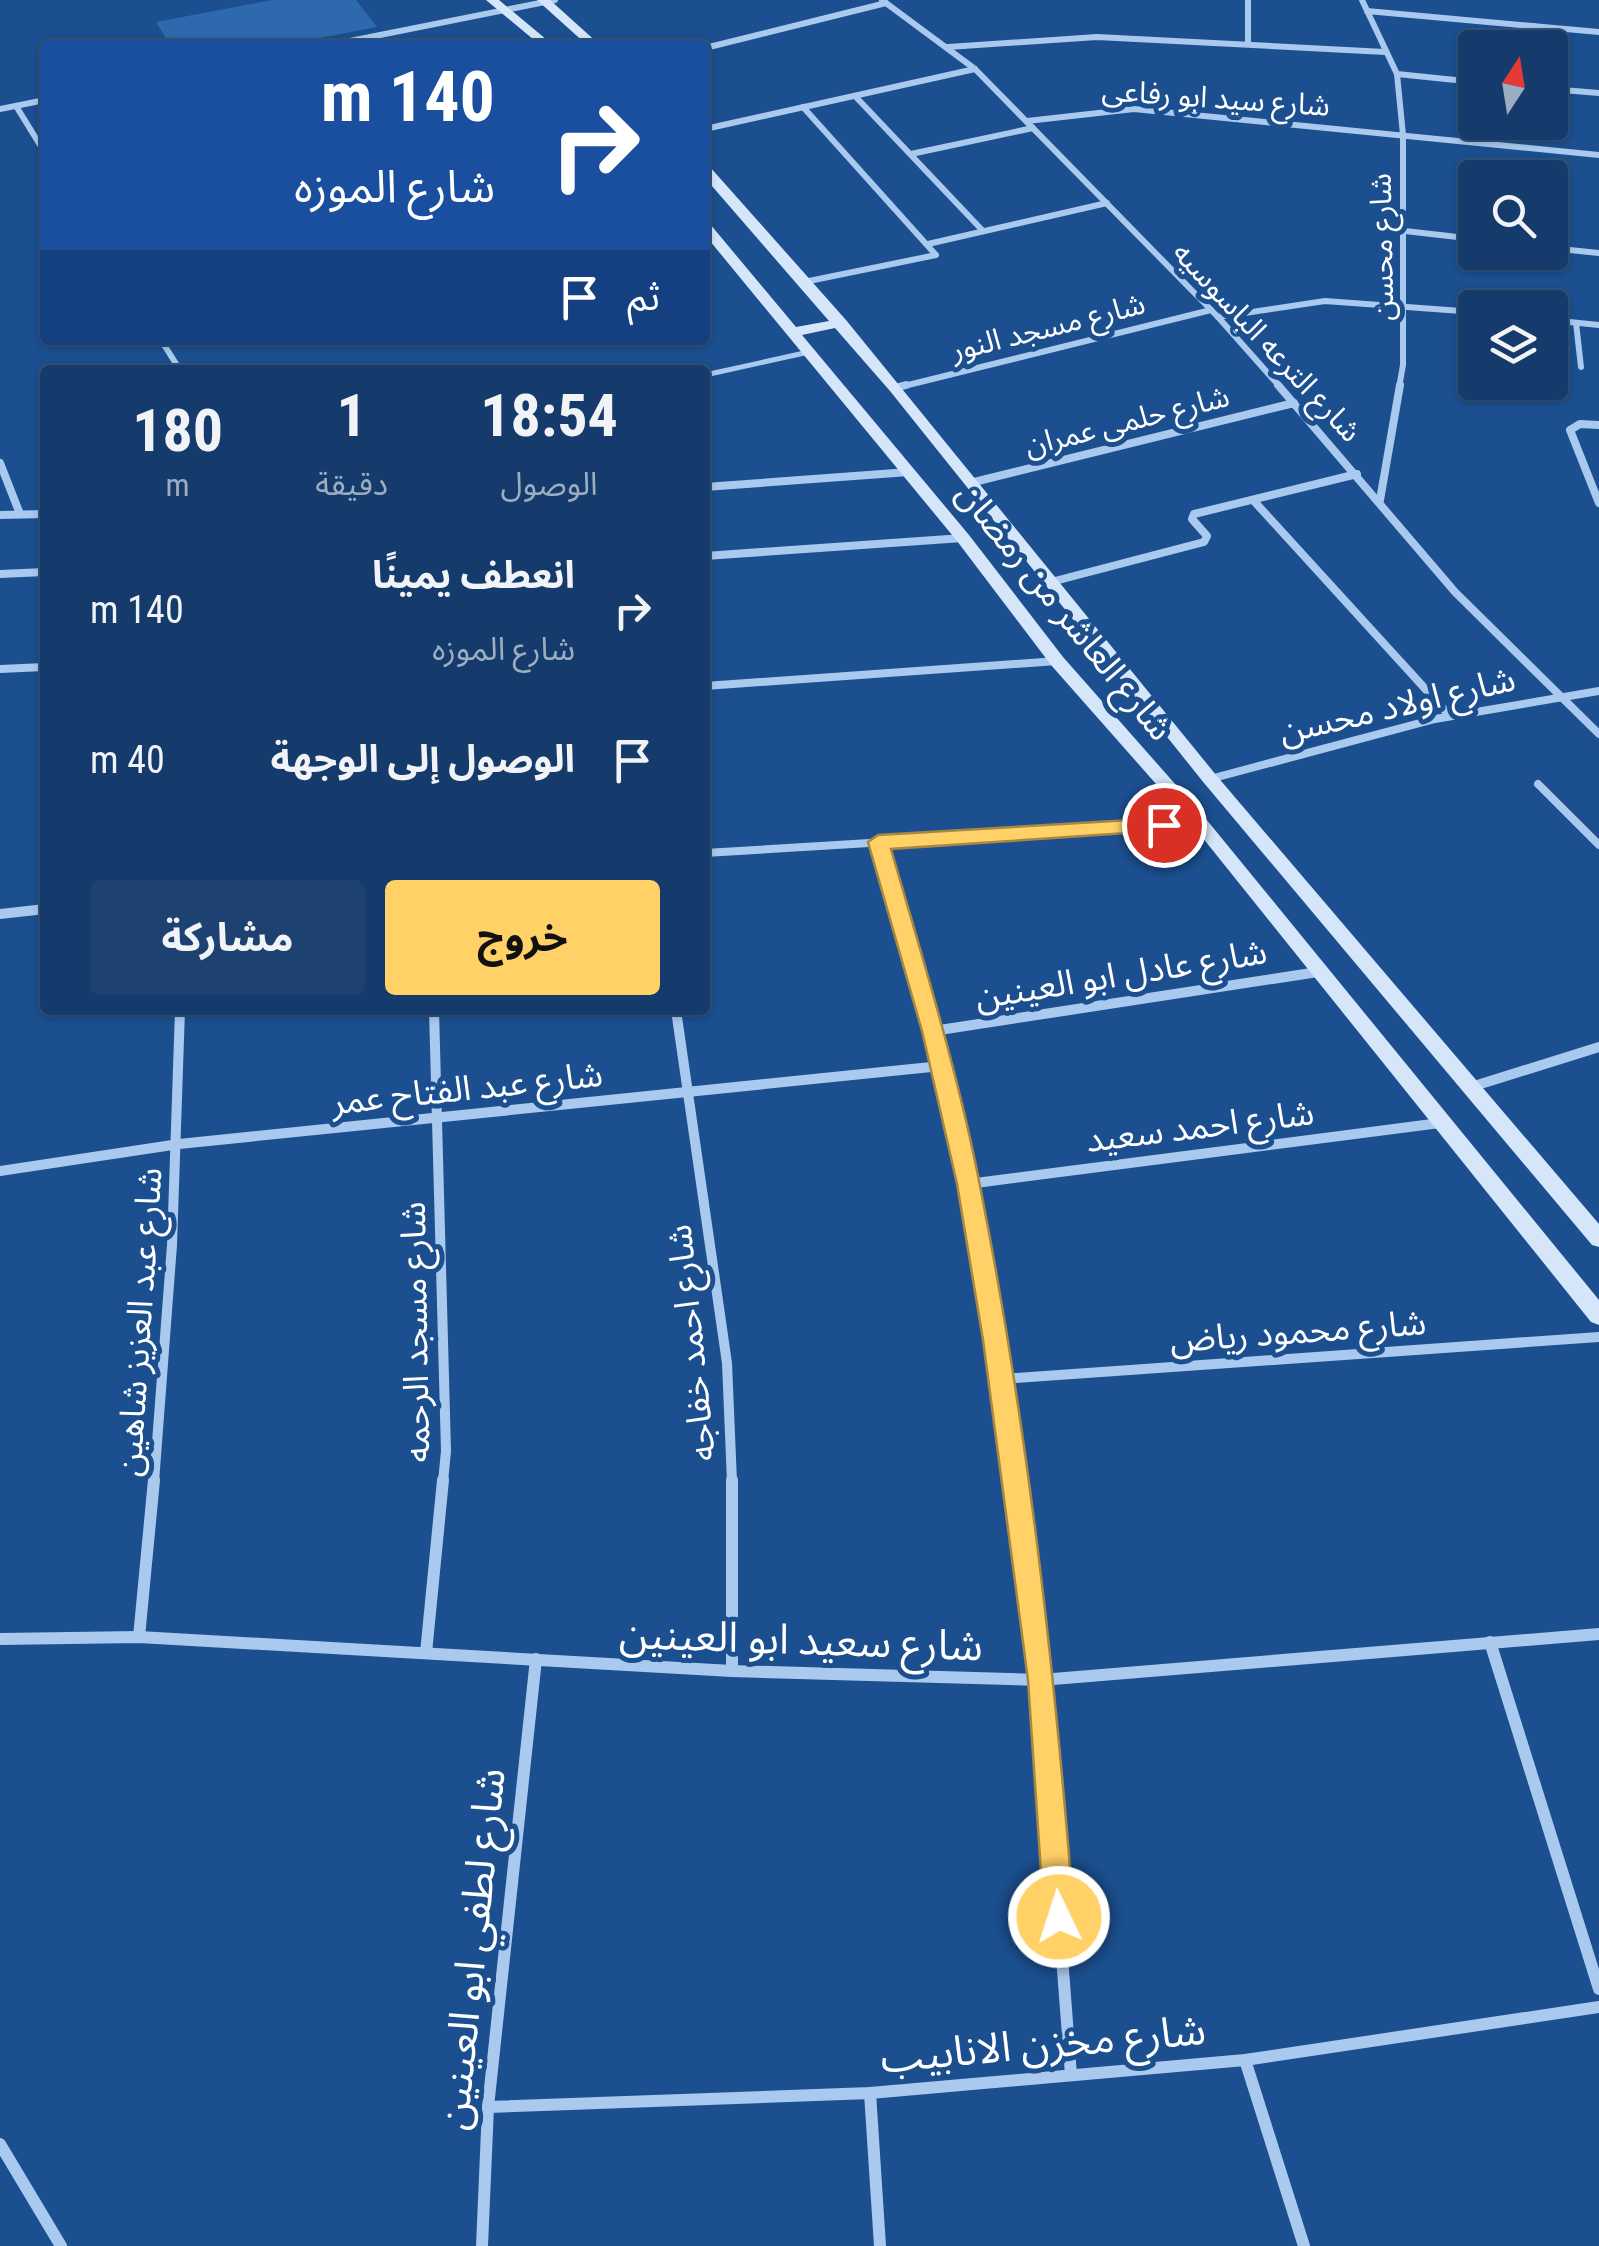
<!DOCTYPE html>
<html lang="ar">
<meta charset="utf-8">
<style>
:root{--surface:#143b6b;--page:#1d4271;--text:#f1f3f6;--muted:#9dadc1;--line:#33557e;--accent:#ffd166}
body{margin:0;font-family:"Roboto Condensed","Noto Sans Arabic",sans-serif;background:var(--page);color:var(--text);direction:rtl;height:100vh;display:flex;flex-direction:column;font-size:38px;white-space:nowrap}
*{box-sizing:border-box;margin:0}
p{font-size:32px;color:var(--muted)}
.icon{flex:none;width:55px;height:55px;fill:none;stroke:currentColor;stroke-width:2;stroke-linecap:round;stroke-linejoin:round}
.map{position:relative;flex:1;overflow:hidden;direction:ltr}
.sheet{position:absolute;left:40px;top:365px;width:670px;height:650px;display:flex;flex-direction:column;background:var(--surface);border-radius:10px;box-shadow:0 2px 8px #0004,0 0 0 2px var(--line);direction:rtl}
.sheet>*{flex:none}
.banner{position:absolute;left:40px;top:40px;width:670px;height:305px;border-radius:10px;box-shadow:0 2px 8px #0004,0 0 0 2px var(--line);direction:rtl;background:#1a4fa0;color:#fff;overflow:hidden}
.needle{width:65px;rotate:12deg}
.tools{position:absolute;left:1458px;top:30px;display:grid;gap:20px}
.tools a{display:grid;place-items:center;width:110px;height:110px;border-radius:10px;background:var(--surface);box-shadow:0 2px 8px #0004,0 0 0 2px var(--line);font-size:50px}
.pin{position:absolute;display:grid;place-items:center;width:85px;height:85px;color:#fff;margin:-42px;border:5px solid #fff;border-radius:50%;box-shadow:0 2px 10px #0007}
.me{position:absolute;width:110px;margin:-55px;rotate:356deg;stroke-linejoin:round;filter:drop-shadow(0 0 8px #0008)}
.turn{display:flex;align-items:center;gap:35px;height:210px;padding:0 50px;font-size:45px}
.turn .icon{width:130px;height:130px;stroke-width:2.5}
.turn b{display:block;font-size:70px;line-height:85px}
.then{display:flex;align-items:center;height:95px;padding:0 50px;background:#0003;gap:20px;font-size:38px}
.eta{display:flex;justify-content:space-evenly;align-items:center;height:170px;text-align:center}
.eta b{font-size:60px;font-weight:700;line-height:70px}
.primary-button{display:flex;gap:20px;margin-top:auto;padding:20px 50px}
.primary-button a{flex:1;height:115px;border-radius:10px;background:var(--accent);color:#111;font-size:40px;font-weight:700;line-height:115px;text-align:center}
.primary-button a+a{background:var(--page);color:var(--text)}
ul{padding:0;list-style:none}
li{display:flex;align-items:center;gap:30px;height:150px;padding:0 50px}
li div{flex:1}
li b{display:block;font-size:38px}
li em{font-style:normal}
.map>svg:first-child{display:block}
</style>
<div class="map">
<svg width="1599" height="2246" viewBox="0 0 1599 2246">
<rect width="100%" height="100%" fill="#1b4f8f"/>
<path fill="#2e69ad" d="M272 0H356L377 27 284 45H170L156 22Z"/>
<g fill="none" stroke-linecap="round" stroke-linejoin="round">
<g stroke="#a9c9ee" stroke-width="5">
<path d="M462 366 513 370"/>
<path d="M705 375 809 352"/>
</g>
<g stroke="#a9c9ee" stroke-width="6">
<path d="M882 0 975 69 1218 317 1281 388"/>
<path d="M1248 0V44"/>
<path d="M1362 0 1397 74 1403 135V365L1399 388"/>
<path d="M1367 11 1599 32"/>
<path d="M1534 26 1536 48"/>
<path d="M330 45 555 0"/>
<path d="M948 47 1097 37 1385 52"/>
<path d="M705 48 886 3"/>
<path d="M1397 74 1475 82"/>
<path d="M1550 89 1599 93"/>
<path d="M855 96 983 231"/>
<path d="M16 106 45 153"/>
<path d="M803 107 936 255 804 282"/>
<path d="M0 109 45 100"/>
<path d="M1027 121 1134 109 1599 155"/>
<path d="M705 129 975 69"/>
<path d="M911 154 1033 128"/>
<path d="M1405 231 1475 239"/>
<path d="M928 244 1107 203"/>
<path d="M1550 248 1599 253"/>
<path d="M1218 317 1325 301 1475 312"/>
<path d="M1550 320 1599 325"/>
<path d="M1576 323 1581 367"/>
<path d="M161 340 180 370"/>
<path d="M896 388 1211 310"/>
</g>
<g stroke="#a9c9ee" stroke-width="8">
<path d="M1278 385 1455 592 1599 734"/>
<path d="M895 388 906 385"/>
<path d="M1599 425 1580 424 1570 430 1599 503"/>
<path d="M0 463 20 514"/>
<path d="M970 483 1294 403"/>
<path d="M705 487 909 472"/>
<path d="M1253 500 1450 716"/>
<path d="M1380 500 1400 385"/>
<path d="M0 515 45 514"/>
<path d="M705 556 963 538"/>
<path d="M0 574 45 572"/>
<path d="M1051 582 1204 542 1207 536 1192 519 1194 514 1357 474"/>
<path d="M0 669 45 667"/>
<path d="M705 686 1057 661"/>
<path d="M1210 779 1435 719 1599 691"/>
<path d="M1538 784 1599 845"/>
<path d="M879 842 888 873"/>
<path d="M705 853 1200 823"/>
</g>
<g stroke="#a9c9ee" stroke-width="10">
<path d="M887 871 968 1184 1015 1482"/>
<path d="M0 914 45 909"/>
<path d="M434 1010 446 1451 443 1482"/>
<path d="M676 1010 727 1363 732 1482"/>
<path d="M933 1031 1318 972"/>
<path d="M1471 1087 1599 1047"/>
<path d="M0 1171 179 1144 941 1066"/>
<path d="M968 1184 1440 1123"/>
<path d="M1002 1379 1599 1337"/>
<path d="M154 1482 172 1245 180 1010"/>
</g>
<g stroke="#a9c9ee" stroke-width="12">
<path d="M732 1480V1671"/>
<path d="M1015 1480 1041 1680 1071 2075"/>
<path d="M139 1637 154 1480"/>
<path d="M0 1639 139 1637 732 1671 1041 1680 1599 1634"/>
<path d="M1490 1642 1599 1989"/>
<path d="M426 1653 443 1480"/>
<path d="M1245 2060 1304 2246"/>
<path d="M870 2093 880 2246"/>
<path d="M488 2107 870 2093 1245 2060 1599 2007"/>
<path d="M0 2144 61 2246"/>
<path d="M482 2246 488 2107 536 1659"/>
</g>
<g fill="#d6e6fa" fill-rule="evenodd">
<path d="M486 0H499L553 45H540Z"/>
<path d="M537 0H550L600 45H587Z"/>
<path d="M705 166 710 167 846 320 1216 775 1599 1224V1247L1592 1245 1204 783 890 391 835 328 802 335 969 535 1063 657 1206 819 1599 1300V1325L1591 1322 1194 827 1051 665 957 541 705 235V223L710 224 796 327 829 321 705 178Z"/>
</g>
</g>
<path fill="#ffd166" stroke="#a68842" stroke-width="2.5" d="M1164 818 1174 825 1171 830 891 849C923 960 958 1072 980 1186 1028 1428 1055 1672 1074 1917L1069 1928 1059 1932 1049 1928 1044 1917 1028 1680 983 1340 957 1184 922 1031 868 842 878 835Z"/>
<g text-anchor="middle" stroke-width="10" stroke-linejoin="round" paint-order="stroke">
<g font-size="30" fill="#fff" stroke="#1b4f8f">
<text transform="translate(1216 98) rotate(4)" y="10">شارع سيد ابو رفاعى</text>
<text transform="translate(1382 247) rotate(-91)" y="10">شارع محسن</text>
<text transform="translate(1048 327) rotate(-14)" y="10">شارع مسجد النور</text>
<text transform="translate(1267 342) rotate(47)" y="10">شارع الترعه الباسوسيه</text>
<text transform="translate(1127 421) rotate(-14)" y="10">شارع حلمى عمران</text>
</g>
<g font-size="35" fill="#fff" stroke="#1b4f8f">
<text transform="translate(1065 611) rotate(51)" y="12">شارع العاشر من رمضان</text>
<text transform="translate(1397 705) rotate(-13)" y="12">شارع اولاد محسن</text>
<text transform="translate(1121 974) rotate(-9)" y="12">شارع عادل ابو العينين</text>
<text transform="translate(467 1088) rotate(-6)" y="12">شارع عبد الفتاح عمر</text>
<text transform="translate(1200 1126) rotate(-7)" y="12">شارع احمد سعيد</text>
<text transform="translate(139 1322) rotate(-86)" y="12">شارع عبد العزيز شاهين</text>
<text transform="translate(1298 1331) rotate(-4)" y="12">شارع محمود رياض</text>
<text transform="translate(415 1332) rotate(-91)" y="12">شارع مسجد الرحمه</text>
<text transform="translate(691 1343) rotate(-96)" y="12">شارع احمد خفاجه</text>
</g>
<g font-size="42" fill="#fff" stroke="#1b4f8f">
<text transform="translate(801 1639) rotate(2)" y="15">شارع سعيد ابو العينين</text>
<text transform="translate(471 1949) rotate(-84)" y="15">شارع لطفي ابو العينين</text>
<text transform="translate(1043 2043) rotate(-5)" y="15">شارع مخزن الانابيب</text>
</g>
</g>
</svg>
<div class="tools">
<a><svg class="needle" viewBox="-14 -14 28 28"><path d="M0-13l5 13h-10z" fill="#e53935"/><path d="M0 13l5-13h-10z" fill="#9dadc1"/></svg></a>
<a><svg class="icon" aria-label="search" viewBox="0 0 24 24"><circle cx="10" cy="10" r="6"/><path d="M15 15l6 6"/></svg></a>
<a><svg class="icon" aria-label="layers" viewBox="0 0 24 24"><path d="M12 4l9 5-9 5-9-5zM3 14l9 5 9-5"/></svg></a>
</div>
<div class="pin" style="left:1164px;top:825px;background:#d93025"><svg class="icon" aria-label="arrive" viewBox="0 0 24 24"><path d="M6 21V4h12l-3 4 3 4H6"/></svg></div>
<svg class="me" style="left:1059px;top:1917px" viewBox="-20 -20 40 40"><circle r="17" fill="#ffd166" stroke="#fff" stroke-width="3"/><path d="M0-11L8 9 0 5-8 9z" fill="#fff"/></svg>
<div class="banner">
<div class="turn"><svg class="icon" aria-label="right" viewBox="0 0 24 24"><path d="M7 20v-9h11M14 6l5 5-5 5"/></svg><div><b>140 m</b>شارع الموزه</div></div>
<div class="then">ثم<svg class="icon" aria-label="arrive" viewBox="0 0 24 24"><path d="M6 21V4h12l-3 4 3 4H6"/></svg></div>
</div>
<section class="sheet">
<div class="eta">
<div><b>18:54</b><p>الوصول</p></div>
<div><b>1</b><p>دقيقة</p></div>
<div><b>180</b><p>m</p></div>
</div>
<ul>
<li><svg class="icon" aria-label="right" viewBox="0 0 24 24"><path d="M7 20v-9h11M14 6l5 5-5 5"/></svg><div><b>انعطف يمينًا</b><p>شارع الموزه</p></div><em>140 m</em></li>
<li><svg class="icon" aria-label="arrive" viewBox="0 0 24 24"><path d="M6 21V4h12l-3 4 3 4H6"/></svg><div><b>الوصول إلى الوجهة</b></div><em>40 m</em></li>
</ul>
<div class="primary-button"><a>خروج</a><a>مشاركة</a></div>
</section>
</div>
